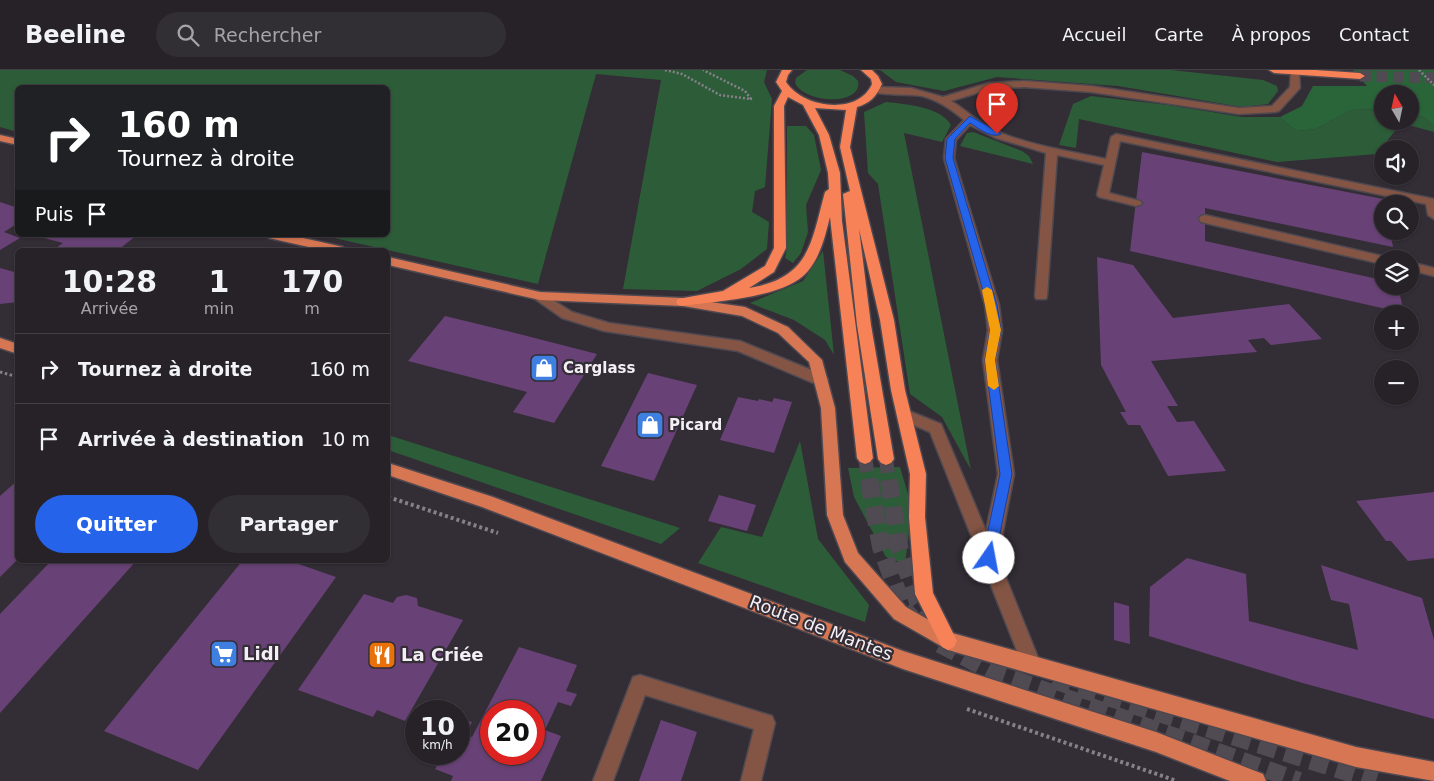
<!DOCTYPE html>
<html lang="fr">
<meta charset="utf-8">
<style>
:root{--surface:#262228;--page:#322f34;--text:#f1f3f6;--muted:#a4a4a8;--line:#423f45;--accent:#2563eb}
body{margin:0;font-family:"DejaVu Sans",sans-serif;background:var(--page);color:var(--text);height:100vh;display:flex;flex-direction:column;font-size:19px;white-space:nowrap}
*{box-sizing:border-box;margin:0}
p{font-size:16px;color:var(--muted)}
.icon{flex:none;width:28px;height:28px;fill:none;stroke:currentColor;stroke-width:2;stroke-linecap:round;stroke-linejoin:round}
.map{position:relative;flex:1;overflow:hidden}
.details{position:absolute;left:15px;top:178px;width:375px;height:315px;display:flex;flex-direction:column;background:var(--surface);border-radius:8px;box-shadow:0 1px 4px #0004,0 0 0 1px var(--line)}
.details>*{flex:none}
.top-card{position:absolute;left:15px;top:15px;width:375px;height:152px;border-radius:8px;box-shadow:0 1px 4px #0004,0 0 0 1px var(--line);background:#202124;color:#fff;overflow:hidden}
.needle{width:32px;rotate:351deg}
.buttons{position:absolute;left:1374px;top:15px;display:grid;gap:10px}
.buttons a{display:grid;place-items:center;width:45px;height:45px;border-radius:50%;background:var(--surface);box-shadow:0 1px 4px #0004,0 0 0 1px var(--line);font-size:25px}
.speed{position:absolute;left:405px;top:630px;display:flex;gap:10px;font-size:25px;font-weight:700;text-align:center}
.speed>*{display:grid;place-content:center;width:65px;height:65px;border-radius:50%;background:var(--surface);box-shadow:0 1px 4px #0004,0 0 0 1px var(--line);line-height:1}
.speed small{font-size:12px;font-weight:400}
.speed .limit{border:8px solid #d22;background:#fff;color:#111}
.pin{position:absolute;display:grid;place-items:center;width:42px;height:42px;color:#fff;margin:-51px -21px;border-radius:50% 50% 50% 0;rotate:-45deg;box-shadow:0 0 5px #0007}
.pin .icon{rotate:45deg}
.me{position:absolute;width:55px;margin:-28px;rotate:12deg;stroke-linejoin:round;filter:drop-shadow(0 0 4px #0008)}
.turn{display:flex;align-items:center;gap:18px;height:105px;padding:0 20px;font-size:22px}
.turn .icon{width:65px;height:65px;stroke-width:2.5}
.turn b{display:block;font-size:35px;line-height:42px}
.then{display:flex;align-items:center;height:48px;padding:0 20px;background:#0003;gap:10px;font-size:19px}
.eta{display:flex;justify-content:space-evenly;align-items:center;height:85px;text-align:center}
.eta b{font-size:30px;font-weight:700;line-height:35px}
.button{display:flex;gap:10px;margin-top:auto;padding:10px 20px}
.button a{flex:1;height:58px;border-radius:30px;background:var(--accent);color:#fff;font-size:20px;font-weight:700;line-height:58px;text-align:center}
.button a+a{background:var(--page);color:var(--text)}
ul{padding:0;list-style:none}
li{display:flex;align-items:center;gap:15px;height:70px;padding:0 20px;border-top:1px solid var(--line)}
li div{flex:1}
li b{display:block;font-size:19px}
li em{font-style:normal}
header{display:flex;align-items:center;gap:30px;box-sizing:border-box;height:70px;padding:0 25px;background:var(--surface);border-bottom:1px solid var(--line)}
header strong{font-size:24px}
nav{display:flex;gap:28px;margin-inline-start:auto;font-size:18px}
.search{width:350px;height:45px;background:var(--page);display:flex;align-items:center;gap:12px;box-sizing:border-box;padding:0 18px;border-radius:28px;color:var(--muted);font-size:19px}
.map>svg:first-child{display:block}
</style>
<header>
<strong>Beeline</strong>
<div class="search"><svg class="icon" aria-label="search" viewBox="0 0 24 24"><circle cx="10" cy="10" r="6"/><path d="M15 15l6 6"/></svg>Rechercher</div>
<nav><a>Accueil</a><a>Carte</a><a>À propos</a><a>Contact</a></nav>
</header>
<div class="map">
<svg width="1434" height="711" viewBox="0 0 1434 711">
<rect width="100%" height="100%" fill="#332d36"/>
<g fill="#2d5d38">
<path d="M0 0H767L764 12 772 29 765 117 755 121 752 142 769 152 767 179 741 199 697 221 623 219 661 10 596 4 538 214 321 165H388V18H18L17 62 0 57Z"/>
<path d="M807 0H840L853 6 858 11C863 36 805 34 795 13L796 8Z"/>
<path d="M880 0H1171L1263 10 1277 16 1278 21 1268 34 1242 37 1118 16 997 7 944 21 896 12Z"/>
<path d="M1091 26 1168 35 1242 47H1280L1296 61 1316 59 1351 40 1382 39V51H1410V43L1425 48 1434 56V62L1401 53 1377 84 1277 92 1079 49 1076 78 1059 75 1073 34Z"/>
<path d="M886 32C905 34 941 37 951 55L942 72 904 63 971 400 942 347 910 324 878 114 868 103 864 42Z"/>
<path d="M787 56H806L814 65 821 100 806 135 808 162 801 183 793 193 785 188 787 178Z"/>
<path d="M973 62 1022 81 1029 86 1033 94 960 76 967 63Z"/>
<path d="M823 181 834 285 825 270 794 250 750 233 803 211Z"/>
<path d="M388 365 680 458 661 474 388 380Z"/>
<path d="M800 371 818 469 869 535 865 552 698 493 721 457 762 467Z"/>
<path d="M900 397 912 438 905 494 886 487 854 427 848 398Z"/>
</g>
<path fill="#2a6539" d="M1353 0H1434V56L1425 48 1410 43V24H1382V39L1351 40 1316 59 1296 61 1280 47 1302 36 1313 16H1367Z"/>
<g fill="#684276" fill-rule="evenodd">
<path d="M1142 82 1383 129 1382 161H1390L1393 177 1205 138V171L1382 210V216H1398L1404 243 1130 181Z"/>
<path d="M0 132 18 138V153L4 162 20 168 0 180Z"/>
<path d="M33 165H137L118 180H53L63 173Z"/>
<path d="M1097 187 1133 195 1173 248 1289 234 1322 269 1271 275 1264 268 1248 270 1257 282 1151 291 1178 336H1167L1177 352 1194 351 1226 401 1168 406 1140 355H1128L1120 342H1126L1101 295Z"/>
<path d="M0 198 18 203V232L0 234Z"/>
<path d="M445 246 523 265 597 284 554 353 513 342 527 322 408 291Z"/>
<path d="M648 303 697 315 654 411 601 396Z"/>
<path d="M738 327 758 331 759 329 772 332 774 328 792 332 774 383 720 370Z"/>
<path d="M18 410V489L0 507V426Z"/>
<path d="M1434 422V488L1408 491 1391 471H1386L1356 431Z"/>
<path d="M719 425 756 435 747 461 708 451Z"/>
<path d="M1187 488 1246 504 1249 551 1358 580 1349 534 1331 530 1321 495 1422 528 1434 570V649L1299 612 1149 566 1150 517Z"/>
<path d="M52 490H137L0 643V544Z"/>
<path d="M243 490H287L336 507 198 700 104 661Z"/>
<path d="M364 524 393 533 397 527 406 525 417 528 418 536 463 550 405 651 377 640 373 647 298 620Z"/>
<path d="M1114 532 1129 536 1130 574 1114 570Z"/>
<path d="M519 577 577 595 566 621 577 624 571 636 558 632 545 660 561 666 541 711H451L453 706 435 699 444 684H459V656L462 649 472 652 466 665 472 667ZM491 641H534V684H491Z"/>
<path d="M661 650 697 662 681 711H639Z"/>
</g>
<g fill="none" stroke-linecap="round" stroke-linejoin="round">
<path stroke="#504a53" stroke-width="11" stroke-dasharray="11 5.5" stroke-linecap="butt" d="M1360 6 1434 8"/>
<g stroke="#504a53" stroke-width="14" stroke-dasharray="14 7" stroke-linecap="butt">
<path d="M865 388 869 412"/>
<path d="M886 389 889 412"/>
</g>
<g stroke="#504a53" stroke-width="18" stroke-dasharray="18 9" stroke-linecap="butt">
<path d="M869 410 881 477 904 540 912 548"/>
<path d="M889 410 899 477 918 532 933 550"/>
<path d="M940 574 993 602 1299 711"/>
<path d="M1053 610 1376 711"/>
</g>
<defs>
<g id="service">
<path d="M1291 0H1297L1299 2 1300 18 1279 41 1275 42 1239 44 1091 22 1024 17 990 19 951 31C964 38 974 49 986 56 1023 75 1065 80 1106 89L1111 67 1116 64 1434 129V149L1428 145 1426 134 1120 71 1109 123 1140 131 1142 133 1140 135 1136 136 1099 127 1097 125 1104 95 1057 85 1047 226 1046 229H1036L1035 226 1046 83 996 68 970 55 956 70 954 88 999 235 1002 260 997 290 1014 404 998 488 1041 595 1039 601 1032 604 1025 601 930 362 899 349 897 345 899 341 904 339 941 354 986 461 998 404 983 290 988 260 985 235 944 88 946 69 964 50C951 39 938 30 922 26 910 24 878 26 871 20L876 17 911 18 943 27 989 13 1024 11 1091 16 1239 38 1272 36 1290 17Z"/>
<path d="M1205 145 1382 186 1387 189H1382V194L1201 152 1199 149 1201 146Z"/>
<path d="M1410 192 1434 198V206L1410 200Z"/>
<path d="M540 222 572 242 609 253 740 271 826 306 828 310 826 314 821 315 816 314 738 281 604 261 562 248 535 229 534 226 535 223Z"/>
<path d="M640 605 772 646 775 653 761 711H741L754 659 645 625 613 711H593L633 607Z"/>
</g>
<g id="primary">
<path d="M0 65 18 69V75L0 71Z"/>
<path d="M267 165H290L343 177 345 180H322L269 168Z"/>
<path d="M388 187 540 222 683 228 745 237 788 257 822 290 835 338 843 445 858 483 906 537 952 563 1356 677 1434 692V711L1356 697 948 580 894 549 845 492 827 445 821 338 809 292 778 263 742 246 683 236 540 230 388 195Z"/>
<path d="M0 268 18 274V284L0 278Z"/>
<path d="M388 393 493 427 903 581 1156 662 1263 704 1266 711H1230L1156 682 903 599 482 437 388 405Z"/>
</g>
<g id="motorway">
<path d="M782 0H792L788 5 786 12C803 38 858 46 872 14L871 9 861 0H872L878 6 882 14C876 27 870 33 857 37L850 77 894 250 905 320 926 404 925 447 933 523 957 571 954 577 948 580 942 577 915 524 909 447 910 404 891 320 880 250 859 159 871 255 894 389 891 393 886 395 881 393 878 389 857 255 843 124 850 121 840 77 846 40 815 38 829 65 840 103 842 151 873 388 870 392 865 394 860 392 857 388 830 147C825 166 821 185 808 201 786 228 717 231 683 236L678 235 676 232 678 229 683 228 723 221 765 196 774 178V36L782 21 776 12ZM788 27 803 35 819 65 828 103 829 119 825 122C811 173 810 208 749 218L774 202 786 178 784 36Z"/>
<path d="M1269 0H1315L1360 3 1365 6 1360 9 1274 3Z"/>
</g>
</defs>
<use href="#service" stroke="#4e4851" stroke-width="3"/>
<use href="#primary" stroke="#4e4851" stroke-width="3"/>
<use href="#motorway" stroke="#4e4851" stroke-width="3"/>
<g stroke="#868189" stroke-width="2.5" stroke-dasharray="2 2" stroke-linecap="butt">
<path d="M665 0 682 4 720 25 751 29 745 21 703 0"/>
<path d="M1419 0 1434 15"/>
</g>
<path stroke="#868189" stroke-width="3" stroke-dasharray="2.5 2.5" stroke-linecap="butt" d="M0 302 18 307"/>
<g stroke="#868189" stroke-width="4" stroke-dasharray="3 3" stroke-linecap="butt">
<path d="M388 427 498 463"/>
<path d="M967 639 1177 711"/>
</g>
<use href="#service" fill="#845544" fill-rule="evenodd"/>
<use href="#primary" fill="#d67652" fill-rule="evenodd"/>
<use href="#motorway" fill="#f78257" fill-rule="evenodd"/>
</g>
<path fill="#2563eb" stroke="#184099" d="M970 46 1001 64C992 69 978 58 970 53L955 69 953 88 997 235 1001 260 995 290 1012 404 995 488 993 492 989 494 984 492 982 488 1000 404 985 290 990 260 987 235 945 88 947 69Z"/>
<path fill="#f59e0b" d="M987 217 992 220 1001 260 995 290 999 316 994 320 988 316 985 290 990 260 982 220Z"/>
<defs>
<symbol id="shop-square" viewBox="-11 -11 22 22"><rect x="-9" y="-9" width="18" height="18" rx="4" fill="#3f7fe0" stroke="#332d36"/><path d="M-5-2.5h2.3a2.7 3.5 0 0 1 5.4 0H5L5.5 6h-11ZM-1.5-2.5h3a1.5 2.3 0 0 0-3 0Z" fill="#fff"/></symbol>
<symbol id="supermarket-square" viewBox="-11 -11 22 22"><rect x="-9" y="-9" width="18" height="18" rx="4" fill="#3f7fe0" stroke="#332d36"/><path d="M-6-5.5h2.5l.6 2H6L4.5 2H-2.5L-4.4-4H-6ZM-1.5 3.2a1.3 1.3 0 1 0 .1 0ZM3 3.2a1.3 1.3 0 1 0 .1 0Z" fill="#fff"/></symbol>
<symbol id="restaurant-square" viewBox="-11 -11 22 22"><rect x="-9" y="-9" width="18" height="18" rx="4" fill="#e8710a" stroke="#332d36"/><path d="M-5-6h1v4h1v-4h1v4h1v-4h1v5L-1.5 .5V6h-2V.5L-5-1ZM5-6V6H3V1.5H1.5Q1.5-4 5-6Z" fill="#fff"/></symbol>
</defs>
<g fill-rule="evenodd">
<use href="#shop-square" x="528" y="282" width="32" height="32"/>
<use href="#shop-square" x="634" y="339" width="32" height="32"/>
<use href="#supermarket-square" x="208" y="568" width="32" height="32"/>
<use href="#restaurant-square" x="366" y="569" width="32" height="32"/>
</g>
<g text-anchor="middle" stroke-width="4.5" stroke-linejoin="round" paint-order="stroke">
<g font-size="15" font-weight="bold" fill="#f4eff5" stroke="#332d36" text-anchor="start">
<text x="563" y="303">Carglass</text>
<text x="669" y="360">Picard</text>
</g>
<g font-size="18" fill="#f4eff5" stroke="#332d36">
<text transform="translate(821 558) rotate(21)" y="6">Route de Mantes</text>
</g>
<g font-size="18" font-weight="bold" fill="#f4eff5" stroke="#332d36" text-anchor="start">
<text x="243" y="590">Lidl</text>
<text x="401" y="591">La Criée</text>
</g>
</g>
</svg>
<div class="buttons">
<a><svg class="needle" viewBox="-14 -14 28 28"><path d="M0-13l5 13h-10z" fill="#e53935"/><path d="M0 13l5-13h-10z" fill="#a4a4a8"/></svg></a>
<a><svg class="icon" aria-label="sound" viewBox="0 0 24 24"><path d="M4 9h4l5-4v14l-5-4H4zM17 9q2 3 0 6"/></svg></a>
<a><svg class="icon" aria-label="search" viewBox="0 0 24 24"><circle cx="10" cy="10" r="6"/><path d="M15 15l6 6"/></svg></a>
<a><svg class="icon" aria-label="layers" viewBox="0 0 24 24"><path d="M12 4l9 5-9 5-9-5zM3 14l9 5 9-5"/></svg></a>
<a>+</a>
<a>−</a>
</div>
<div class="speed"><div>10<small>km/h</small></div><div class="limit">20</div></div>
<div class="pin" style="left:997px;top:64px;background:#d93025"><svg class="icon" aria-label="arrive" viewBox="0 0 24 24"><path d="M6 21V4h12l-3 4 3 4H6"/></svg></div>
<svg class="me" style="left:989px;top:488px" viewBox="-20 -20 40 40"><circle r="19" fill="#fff"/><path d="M0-13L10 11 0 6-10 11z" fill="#2563eb"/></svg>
<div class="top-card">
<div class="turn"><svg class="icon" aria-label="right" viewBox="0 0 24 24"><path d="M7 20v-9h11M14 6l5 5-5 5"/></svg><div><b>160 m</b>Tournez à droite</div></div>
<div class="then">Puis<svg class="icon" aria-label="arrive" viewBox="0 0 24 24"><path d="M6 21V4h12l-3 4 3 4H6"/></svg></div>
</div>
<section class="details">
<div class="eta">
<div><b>10:28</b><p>Arrivée</p></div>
<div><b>1</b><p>min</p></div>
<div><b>170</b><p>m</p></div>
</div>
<ul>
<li><svg class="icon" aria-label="right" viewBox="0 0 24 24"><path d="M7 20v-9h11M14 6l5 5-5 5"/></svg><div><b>Tournez à droite</b></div><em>160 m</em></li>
<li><svg class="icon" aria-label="arrive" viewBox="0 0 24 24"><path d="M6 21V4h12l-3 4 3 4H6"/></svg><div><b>Arrivée à destination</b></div><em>10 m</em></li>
</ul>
<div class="button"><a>Quitter</a><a>Partager</a></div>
</section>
</div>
